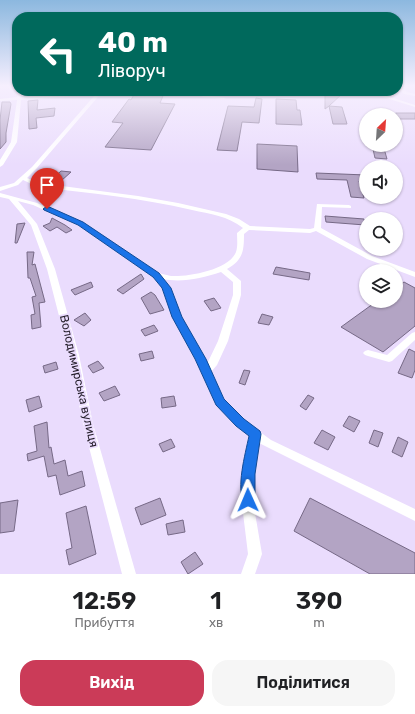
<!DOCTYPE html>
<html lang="uk">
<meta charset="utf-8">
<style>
:root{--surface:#fff;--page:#f6f6f6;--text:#202124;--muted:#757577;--accent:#cb3b58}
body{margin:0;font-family:Rubik,sans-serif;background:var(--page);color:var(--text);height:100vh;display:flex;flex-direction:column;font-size:15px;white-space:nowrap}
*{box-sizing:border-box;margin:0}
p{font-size:13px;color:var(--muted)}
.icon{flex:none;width:22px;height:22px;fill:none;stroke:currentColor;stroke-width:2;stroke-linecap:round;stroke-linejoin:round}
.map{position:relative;height:574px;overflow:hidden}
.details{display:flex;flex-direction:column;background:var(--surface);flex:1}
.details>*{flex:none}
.banner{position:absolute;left:12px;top:12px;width:391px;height:84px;border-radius:16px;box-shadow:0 1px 3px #0004;background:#00695c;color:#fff;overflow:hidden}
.needle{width:26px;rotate:25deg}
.tools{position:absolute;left:359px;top:108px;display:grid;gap:8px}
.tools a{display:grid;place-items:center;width:44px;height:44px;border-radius:50%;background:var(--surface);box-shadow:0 1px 3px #0004;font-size:20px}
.pin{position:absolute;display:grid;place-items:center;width:34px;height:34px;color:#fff;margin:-41px -17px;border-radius:50% 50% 50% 0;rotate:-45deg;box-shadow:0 0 4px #0007}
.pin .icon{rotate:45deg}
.me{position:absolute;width:44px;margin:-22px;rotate:359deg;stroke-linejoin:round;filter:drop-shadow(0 0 3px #0008)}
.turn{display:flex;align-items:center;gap:14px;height:84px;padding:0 20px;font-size:18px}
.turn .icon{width:52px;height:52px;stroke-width:2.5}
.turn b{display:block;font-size:28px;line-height:34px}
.eta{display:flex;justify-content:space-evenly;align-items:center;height:68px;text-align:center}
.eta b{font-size:24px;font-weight:600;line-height:28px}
.action{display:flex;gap:8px;margin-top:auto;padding:8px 20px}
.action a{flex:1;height:46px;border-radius:16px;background:var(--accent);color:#fff;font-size:16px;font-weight:600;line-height:46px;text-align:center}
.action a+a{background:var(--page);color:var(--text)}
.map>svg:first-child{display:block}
</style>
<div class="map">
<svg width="415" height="574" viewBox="0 0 415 574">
<rect width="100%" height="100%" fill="#eadcfd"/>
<g fill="#b3a4c4" stroke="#766986">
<path d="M136 91H165L160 103 175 104 151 150 105 147 123 123 112 122 129 99 131 100Z"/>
<path d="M325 91 343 93 329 106 342 107 347 124H333L329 106 325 109Z"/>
<path d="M256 98 262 99 259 123 242 122 237 151 217 150 228 106 254 107Z"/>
<path d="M276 99 296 100 297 110H300L302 125 276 124Z"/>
<path d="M38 100 37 110 55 108 54 116 36 118 37 128 29 129 28 101Z"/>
<path d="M2 102H10L11 104 6 133V142L0 149V120Z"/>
<rect x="396" y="113" width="19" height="6"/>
<path d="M257 144 297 146 298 172 257 169Z"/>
<path d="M372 145H383L387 159 375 158Z"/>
<path d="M61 171 71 172 61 181 51 180Z"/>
<path d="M316 173 366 175V181H359L364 198 351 197 347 180 317 179Z"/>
<path d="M325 216 364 219 365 225 326 222Z"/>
<path d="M52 218 65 225 72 230 66 233 57 227 50 231 43 226 50 223Z"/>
<path d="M25 223 17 243H15L17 224Z"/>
<path d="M27 252H34L32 265 35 264 45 302 39 303 41 327 32 329 31 315 35 314 32 297 36 296 30 278H28Z"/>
<path d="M276 267 310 273 309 280 273 274Z"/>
<path d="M141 274 144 279 123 294 117 290Z"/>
<path d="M91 282 93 287 75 295 71 290Z"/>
<path d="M404 282 415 288V326L383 352 341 327 377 301H396V287Z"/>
<path d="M151 292 155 295 164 310 150 314 141 298Z"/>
<path d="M214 298 221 308 211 311 204 301Z"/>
<path d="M85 313 91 320 84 326 74 320Z"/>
<path d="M262 314 273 317 269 325 258 323Z"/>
<path d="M154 325 158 331 145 336 141 330Z"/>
<path d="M409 349 415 352V370L412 378 398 373Z"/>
<path d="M152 351 154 358 141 361 139 354Z"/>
<path d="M98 361 104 368 93 373 88 366Z"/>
<path d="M56 362 58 369 45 373 43 366Z"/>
<path d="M244 370 250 371 245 385 239 383Z"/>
<path d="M115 386 120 395 104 401 99 393Z"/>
<path d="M308 395 314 398 306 410 300 406Z"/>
<path d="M39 396 42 407 29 412 26 400Z"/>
<path d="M174 396 176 406 162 408 161 398Z"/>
<path d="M349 416 360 421 354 432 343 426Z"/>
<path d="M47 422 49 448 51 447 54 464 65 460 68 476 82 471 85 486 60 495 56 475 48 477 44 456 28 461 27 454 37 451 34 426Z"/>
<path d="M322 430 335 437 328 450 314 443Z"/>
<path d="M374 430 383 433 378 447 369 443Z"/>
<path d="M398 437 408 442 402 457 392 452Z"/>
<path d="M171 439 175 447 163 452 159 444Z"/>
<path d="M160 498 166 515 141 525 135 508Z"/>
<path d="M310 498 415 553V574H370L294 531Z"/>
<path d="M18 500 14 531 0 533V503Z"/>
<path d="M86 506 96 554 69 565 66 550 72 548 66 513Z"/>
<path d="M183 520 185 532 168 535 166 524Z"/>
<path d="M195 552 203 564 188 574 181 562Z"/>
</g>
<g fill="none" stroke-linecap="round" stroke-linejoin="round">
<g fill="#fff" fill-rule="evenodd">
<path d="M398 85 407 92 415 94V96L404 94 398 88Z"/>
<path d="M18 91H22L21 97 103 91 36 169 27 178 39 183 138 196 178 203 226 214 239 219 250 226 310 229 314 228 317 204 349 205 351 206V208L322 207 321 228 372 256 415 272V277L367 259 316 231 310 233 249 230 244 234C244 251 243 260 227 269L241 281V295L228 341 217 365 211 372 224 399 244 420 271 440 415 509V521L259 443 254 474 255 513 262 554 255 574H241L248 554 243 513 242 474 249 436 236 426 216 405 195 359 173 317 162 288 153 277 78 225 33 205 18 201 37 224 55 269 79 355 93 424 136 574H122L83 424 69 355 47 269 31 225 9 199 0 197V193L37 203 82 223 158 273C162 274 167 275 171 276 188 277 229 270 236 252 238 246 237 239 237 233L243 228C228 216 210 214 192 210 141 198 90 193 38 187L23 180 18 185 0 191V187L14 183 32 167 95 95 21 100 17 142 3 165 0 167V160L11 142 17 100 0 101V99L17 97ZM221 272 233 282V295L218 341 207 364 181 317 170 288 163 279C182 283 202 278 221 272Z"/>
<path d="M192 91H198L206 95 226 98 224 99 203 97Z"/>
<path d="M364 91H371L415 105V107Z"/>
<path d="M415 332V340L392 361 389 362 368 356 365 355 363 353 365 351 368 350 387 355 412 333Z"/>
</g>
</g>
<linearGradient id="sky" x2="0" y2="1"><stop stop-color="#8cb8df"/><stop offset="0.52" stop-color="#f6effe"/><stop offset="1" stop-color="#f6effe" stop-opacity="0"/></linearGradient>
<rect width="415" height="165" fill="url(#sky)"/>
<path fill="#1a73e8" stroke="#114b97" d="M47 206 83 222 159 273 171 288 182 317 206 359 224 399 244 419 260 431 261 434 255 474V500L253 504 248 506 244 504C236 487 245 455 249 436L236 426 216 405 195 359 172 317 162 288 153 277 78 225 44 210 43 209Z"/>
<g text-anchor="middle" stroke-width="3.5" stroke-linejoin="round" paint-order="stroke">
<g font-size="12" fill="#231d29" stroke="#eadcfd">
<text transform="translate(79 381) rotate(77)" y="4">Володимирська вулиця</text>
</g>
</g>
</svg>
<div class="tools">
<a><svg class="needle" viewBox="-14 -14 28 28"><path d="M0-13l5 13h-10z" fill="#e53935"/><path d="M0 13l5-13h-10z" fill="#757577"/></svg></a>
<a><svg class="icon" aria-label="sound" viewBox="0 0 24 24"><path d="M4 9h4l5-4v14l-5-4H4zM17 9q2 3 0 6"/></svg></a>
<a><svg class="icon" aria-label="search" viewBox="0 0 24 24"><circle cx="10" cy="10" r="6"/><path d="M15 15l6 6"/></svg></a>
<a><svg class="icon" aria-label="layers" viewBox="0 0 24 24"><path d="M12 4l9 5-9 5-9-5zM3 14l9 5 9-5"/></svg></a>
</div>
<div class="pin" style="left:47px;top:209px;background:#d93025"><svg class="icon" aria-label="arrive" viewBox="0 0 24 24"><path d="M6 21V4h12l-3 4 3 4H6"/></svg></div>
<svg class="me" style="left:248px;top:500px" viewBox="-20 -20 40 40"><path d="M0-17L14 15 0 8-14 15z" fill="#1a73e8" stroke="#fff" stroke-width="4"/></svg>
<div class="banner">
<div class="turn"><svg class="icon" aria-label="left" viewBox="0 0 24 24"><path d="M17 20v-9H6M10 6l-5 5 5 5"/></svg><div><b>40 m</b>Ліворуч</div></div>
</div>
</div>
<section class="details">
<div class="eta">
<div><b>12:59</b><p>Прибуття</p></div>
<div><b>1</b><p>хв</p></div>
<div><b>390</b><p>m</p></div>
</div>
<div class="action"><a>Вихід</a><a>Поділитися</a></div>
</section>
